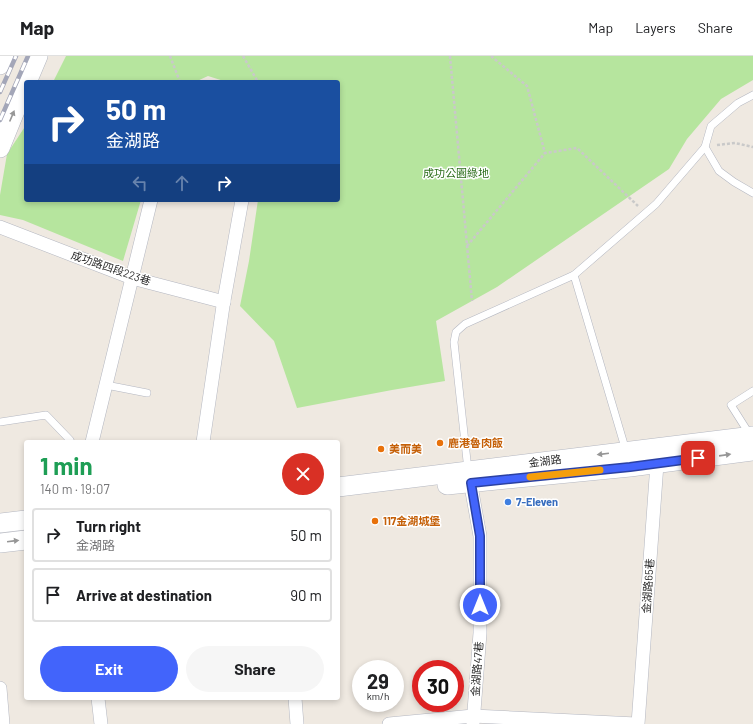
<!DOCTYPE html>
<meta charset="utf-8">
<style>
:root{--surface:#fff;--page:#f6f6f6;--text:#202124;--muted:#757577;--line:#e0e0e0;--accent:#4264fb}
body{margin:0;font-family:Barlow,"Noto Sans TC",sans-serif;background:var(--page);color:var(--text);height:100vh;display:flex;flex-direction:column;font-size:15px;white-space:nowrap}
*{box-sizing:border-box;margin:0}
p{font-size:13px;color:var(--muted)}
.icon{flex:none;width:22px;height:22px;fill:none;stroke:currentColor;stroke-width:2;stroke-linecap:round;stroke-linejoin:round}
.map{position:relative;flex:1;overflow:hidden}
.drawer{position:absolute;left:24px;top:384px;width:316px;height:260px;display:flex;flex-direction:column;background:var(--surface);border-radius:4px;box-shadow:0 2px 6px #0003}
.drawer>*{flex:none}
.banner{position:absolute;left:24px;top:24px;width:316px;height:122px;border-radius:4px;box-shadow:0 2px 6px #0003;background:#1a4fa0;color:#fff;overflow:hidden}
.speed{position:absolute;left:352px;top:604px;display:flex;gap:8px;font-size:20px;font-weight:700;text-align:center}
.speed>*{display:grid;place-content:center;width:52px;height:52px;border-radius:50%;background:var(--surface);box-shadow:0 2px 6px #0003;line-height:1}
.speed small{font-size:10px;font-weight:400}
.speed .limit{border:6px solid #d22;background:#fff;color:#111}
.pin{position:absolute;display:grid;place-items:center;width:34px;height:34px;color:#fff;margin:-17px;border-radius:8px;box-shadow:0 2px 6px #0006}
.me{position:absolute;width:44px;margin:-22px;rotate:0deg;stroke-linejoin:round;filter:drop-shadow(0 0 3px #0008)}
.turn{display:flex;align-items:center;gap:14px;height:84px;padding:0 16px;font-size:18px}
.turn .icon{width:52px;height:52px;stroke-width:2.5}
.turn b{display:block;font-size:28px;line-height:34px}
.lanes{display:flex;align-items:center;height:38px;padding:0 16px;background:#0003;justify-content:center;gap:20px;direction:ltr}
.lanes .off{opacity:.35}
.round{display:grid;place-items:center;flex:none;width:42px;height:42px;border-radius:21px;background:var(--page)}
.head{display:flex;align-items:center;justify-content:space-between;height:68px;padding:0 16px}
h1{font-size:24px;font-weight:700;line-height:30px;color:#1e9e55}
.primary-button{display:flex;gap:8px;margin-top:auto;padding:8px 16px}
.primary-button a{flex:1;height:46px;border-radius:24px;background:var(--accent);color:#fff;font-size:16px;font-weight:700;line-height:46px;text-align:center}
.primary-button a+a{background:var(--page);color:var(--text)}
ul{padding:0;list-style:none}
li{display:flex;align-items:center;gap:12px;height:54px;margin:0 8px 6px;padding:0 8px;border:2px solid var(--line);border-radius:4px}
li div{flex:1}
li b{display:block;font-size:15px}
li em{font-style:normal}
header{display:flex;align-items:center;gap:24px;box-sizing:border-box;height:56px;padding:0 20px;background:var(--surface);border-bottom:1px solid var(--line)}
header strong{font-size:19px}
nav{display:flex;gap:22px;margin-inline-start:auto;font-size:14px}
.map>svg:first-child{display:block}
</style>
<header>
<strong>Map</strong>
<nav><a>Map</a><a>Layers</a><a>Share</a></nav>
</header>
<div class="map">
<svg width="753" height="668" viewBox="0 0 753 668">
<rect width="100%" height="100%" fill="#efe9e1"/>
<g fill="#b6e59e">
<path d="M66 0H753V24L721 43 687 83 669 113 497 231 436 265 445 325 392 334 297 352 274 285 240 250 249 205 258 144H338V26H227L208 20 195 26H53Z"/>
<path d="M26 69V144H141L123 205 23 164 0 159V139L7 98Z"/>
</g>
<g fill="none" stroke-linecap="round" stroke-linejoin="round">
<defs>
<g id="service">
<path d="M705 91 719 115 734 126 753 137"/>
<path d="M574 219 656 148 705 91 711 70 738 47 753 39"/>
<path d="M106 329 147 337"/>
<path d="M0 366 46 359 70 384 71 386"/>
<path d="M750 379 731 349 753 335"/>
<path d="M468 414 454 286 456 276 465 268 574 219 626 395"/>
</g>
<g id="minor">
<path d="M0 171 132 222 224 246"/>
<path d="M92 386 151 144"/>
<path d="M203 386 223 250 242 144"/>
<path d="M469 419 480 480V577L473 668"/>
<path d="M0 632 3 668"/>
<path d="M98 642 101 668"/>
<path d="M295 642 297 668"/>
<path d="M389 668 473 660 636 668"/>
<path d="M638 668 657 408 656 399"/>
</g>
<g id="secondary">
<path d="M0 9 4 0"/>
<path d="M27 26 38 0"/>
<path d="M0 92 26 28"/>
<path d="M447 429 630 411 753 395"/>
<path d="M338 431 753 380"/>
<path d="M0 467 26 464"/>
<path d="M0 487 26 484"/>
</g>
</defs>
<use href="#service" stroke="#b4b7c1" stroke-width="8"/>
<use href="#minor" stroke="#b4b7c1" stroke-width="14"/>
<use href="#secondary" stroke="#b4b7c1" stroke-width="20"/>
<g stroke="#c9c9c9" stroke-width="2.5" stroke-dasharray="3 2" stroke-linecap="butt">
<path d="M170 0 180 26"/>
<path d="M243 0 258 26"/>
<path d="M450 0 472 245"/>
<path d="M491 0 527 30 545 97 577 92 638 150"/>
<path d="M717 89 735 87 753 91"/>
<path d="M467 190 545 97"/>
</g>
<use href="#service" stroke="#fff" stroke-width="7"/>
<use href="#minor" stroke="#fff" stroke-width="13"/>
<use href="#secondary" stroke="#fff" stroke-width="19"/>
<defs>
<g id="rail">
<path d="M0 36 16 0"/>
<path d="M0 64 28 0"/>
</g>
</defs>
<use href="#rail" stroke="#a3a6b8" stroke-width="4.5"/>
<use href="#rail" stroke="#fff" stroke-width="3" stroke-dasharray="9" stroke-linecap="butt"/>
</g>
<defs><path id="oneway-solid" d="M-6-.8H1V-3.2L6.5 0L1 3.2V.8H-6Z"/></defs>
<g fill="#969696">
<use href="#oneway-solid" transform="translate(12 60) rotate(-67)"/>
<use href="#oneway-solid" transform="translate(603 398) rotate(173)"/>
<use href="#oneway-solid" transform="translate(725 399) rotate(-8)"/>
<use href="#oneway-solid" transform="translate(13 485) rotate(-7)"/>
</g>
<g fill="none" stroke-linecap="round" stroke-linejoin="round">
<defs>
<path id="route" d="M480 549V480L471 427 630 411 698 402"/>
</defs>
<use href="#route" stroke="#2b41a3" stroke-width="10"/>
<use href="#route" stroke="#4264fb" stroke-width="7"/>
<path stroke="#f59e0b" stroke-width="7" d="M530 421 600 414"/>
</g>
<g fill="#e8710a" stroke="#fff" stroke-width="1.5">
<circle cx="440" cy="387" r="4"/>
<circle cx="381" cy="393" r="4"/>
<circle cx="375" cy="465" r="4"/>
</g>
<circle fill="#3f7fe0" stroke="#fff" stroke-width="1.5" cx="508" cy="446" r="4"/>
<g text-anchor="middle" stroke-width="3" stroke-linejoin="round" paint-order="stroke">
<g font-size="11" fill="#2c6e1b" stroke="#fff">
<text x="456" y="121">成功公園綠地</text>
</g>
<g font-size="11" fill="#2e2e2e" stroke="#fff">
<text transform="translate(111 212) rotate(19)" y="4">成功路四段223巷</text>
<text transform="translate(545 405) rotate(-7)" y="4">金湖路</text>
<text transform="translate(648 530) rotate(-86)" y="4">金湖路65巷</text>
<text transform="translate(477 613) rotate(-86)" y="4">金湖路47巷</text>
</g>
<g font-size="11" font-weight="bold" fill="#c56008" stroke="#fff" text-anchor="start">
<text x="448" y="391">鹿港魯肉飯</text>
<text x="389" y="397">美而美</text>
<text x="383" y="469">117金湖城堡</text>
</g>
<g font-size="11" font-weight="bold" fill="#366cbe" stroke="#fff" text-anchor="start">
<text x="516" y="450">7-Eleven</text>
</g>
</g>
</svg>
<div class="speed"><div>29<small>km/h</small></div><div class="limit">30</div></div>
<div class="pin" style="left:698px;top:402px;background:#d93025"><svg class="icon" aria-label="arrive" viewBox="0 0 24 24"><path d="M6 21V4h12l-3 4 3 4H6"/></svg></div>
<svg class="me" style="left:480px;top:549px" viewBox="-20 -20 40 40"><circle r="17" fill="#4264fb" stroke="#fff" stroke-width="3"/><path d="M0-11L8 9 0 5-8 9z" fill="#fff"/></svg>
<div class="banner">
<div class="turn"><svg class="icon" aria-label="right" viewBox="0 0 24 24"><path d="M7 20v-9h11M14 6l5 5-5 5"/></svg><div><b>50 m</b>金湖路</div></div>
<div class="lanes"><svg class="icon off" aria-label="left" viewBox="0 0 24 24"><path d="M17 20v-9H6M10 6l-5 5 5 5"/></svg><svg class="icon off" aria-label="ahead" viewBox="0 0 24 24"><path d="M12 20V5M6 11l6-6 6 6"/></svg><svg class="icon" aria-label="right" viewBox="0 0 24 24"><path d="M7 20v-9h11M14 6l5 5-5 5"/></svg></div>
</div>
<section class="drawer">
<div class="head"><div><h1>1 min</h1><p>140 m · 19:07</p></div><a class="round" style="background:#d93025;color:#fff"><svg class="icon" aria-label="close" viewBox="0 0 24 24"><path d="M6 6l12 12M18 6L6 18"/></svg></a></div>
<ul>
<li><svg class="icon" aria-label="right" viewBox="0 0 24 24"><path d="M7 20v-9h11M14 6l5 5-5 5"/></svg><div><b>Turn right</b><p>金湖路</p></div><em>50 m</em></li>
<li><svg class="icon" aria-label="arrive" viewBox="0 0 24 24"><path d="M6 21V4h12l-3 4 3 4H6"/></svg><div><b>Arrive at destination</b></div><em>90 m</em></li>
</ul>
<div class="primary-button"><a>Exit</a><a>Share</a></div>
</section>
</div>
